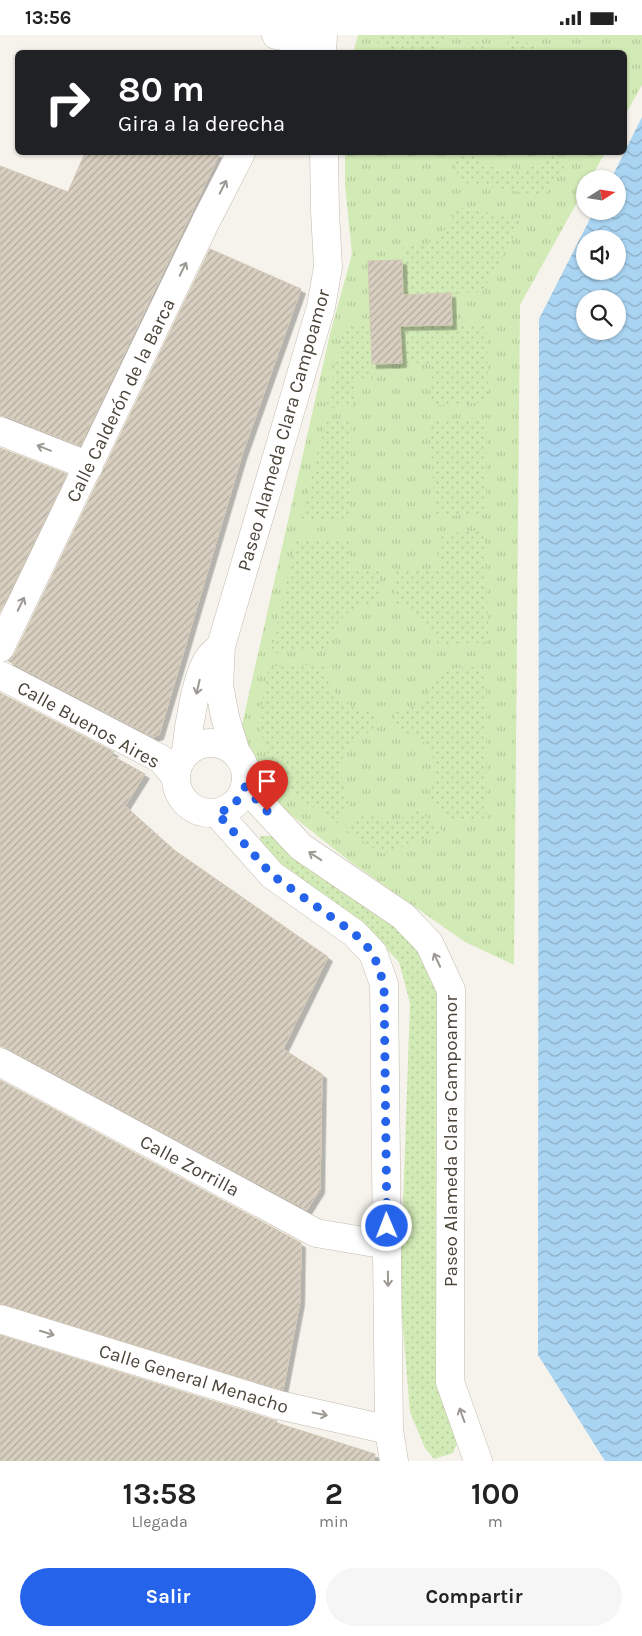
<!DOCTYPE html>
<html lang="es">
<meta charset="utf-8">
<style>
:root{--surface:#fff;--page:#f6f6f6;--text:#222;--muted:#767676;--accent:#2563eb}
body{margin:0;font-family:Karla,sans-serif;background:var(--page);color:var(--text);height:100vh;display:flex;flex-direction:column;font-size:19px;white-space:nowrap}
*{box-sizing:border-box;margin:0}
p{font-size:16px;color:var(--muted)}
.icon{flex:none;width:28px;height:28px;fill:none;stroke:currentColor;stroke-width:2;stroke-linecap:round;stroke-linejoin:round}
.map{position:relative;height:1426px;overflow:hidden}
.details{display:flex;flex-direction:column;background:var(--surface);flex:1}
.details>*{flex:none}
.guide{position:absolute;left:15px;top:15px;width:612px;height:105px;border-radius:8px;box-shadow:0 1px 4px #0004;background:#202124;color:#fff;overflow:hidden}
.needle{width:32px;rotate:78deg}
.controls{position:absolute;left:576px;top:135px;display:grid;gap:10px}
.controls a{display:grid;place-items:center;width:50px;height:50px;border-radius:50%;background:var(--surface);box-shadow:0 1px 4px #0004;font-size:25px}
.pin{position:absolute;display:grid;place-items:center;width:42px;height:42px;color:#fff;margin:-51px -21px;border-radius:50% 50% 50% 0;rotate:-45deg;box-shadow:0 0 5px #0007}
.pin .icon{rotate:45deg}
.me{position:absolute;width:55px;margin:-28px;rotate:359deg;stroke-linejoin:round;filter:drop-shadow(0 0 4px #0008)}
.turn{display:flex;align-items:center;gap:18px;height:105px;padding:0 20px;font-size:22px}
.turn .icon{width:65px;height:65px;stroke-width:2.5}
.turn b{display:block;font-size:35px;line-height:42px}
.eta{display:flex;justify-content:space-evenly;align-items:center;height:85px;text-align:center}
.eta b{font-size:30px;font-weight:700;line-height:35px}
.primary-button{display:flex;gap:10px;margin-top:auto;padding:10px 20px}
.primary-button a{flex:1;height:58px;border-radius:30px;background:var(--accent);color:#fff;font-size:20px;font-weight:700;line-height:58px;text-align:center}
.primary-button a+a{background:var(--page);color:var(--text)}
.status{display:flex;justify-content:space-between;align-items:center;height:35px;padding:0 25px;background:var(--surface);direction:ltr}
.status svg{height:14px;fill:currentColor}
.map>svg:first-child{display:block}
</style>
<div class="status"><b>13:56</b><svg viewBox="0 0 49 12"><path d="M0 12V9h3v3zM5 12V6h3v6zM10 12V3h3v9zM15 12V0h3v12zM26 1h20v11H26zM47 4h2v5h-2z"/></svg></div>
<div class="map">
<svg width="642" height="1426" viewBox="0 0 642 1426">
<defs>
<pattern id="park-tufts" width="24" height="20" patternUnits="userSpaceOnUse" patternTransform="scale(1.25)"><rect width="24" height="20" fill="#d2eab5"/><path d="M3 7l-1-3M5 7V3M7 7l1-3M15 17l-1-3M17 17v-4M19 17l1-3" fill="none" stroke="#b6ca9c"/></pattern>
<pattern id="garden-dots" width="8" height="8" patternUnits="userSpaceOnUse" patternTransform="scale(1.25)"><rect width="8" height="8" fill="#d2eab5"/><path d="M2 2h.1M6 6h.1" fill="none" stroke="#b6ca9c" stroke-width="1.8" stroke-linecap="round"/></pattern>
<pattern id="water-waves" width="16" height="10" patternUnits="userSpaceOnUse" patternTransform="scale(1.25)"><rect width="16" height="10" fill="#a9d4f2"/><path d="M0 5q4-4 8 0t8 0" fill="none" stroke="#8caec5"/></pattern>
<pattern id="building-hatch" width="6" height="6" patternUnits="userSpaceOnUse" patternTransform="scale(1.25)"><rect width="6" height="6" fill="#d8cfc1"/><path d="M-1 1l2-2M0 6l6-6M5 7l2-2" fill="none" stroke="#b1aa9e"/></pattern>
<filter id="shadow"><feDropShadow dx="4.5" dy="4.5" stdDeviation="0" flood-color="#0004"/></filter>
</defs>
<rect width="100%" height="100%" fill="#f6f3ec"/>
<g fill="url(#park-tufts)">
<path d="M358 0H642V50L625 80V18H353Z"/>
<path d="M345 118H605L590 144H585V153L520 270 514 930 465 907 352 828 281 772 239 703 330 299 352 219 345 150Z"/>
</g>
<g fill="url(#garden-dots)">
<path d="M380 0H447L438 18 397 17 377 8Z"/>
<path d="M512 0H513L544 17H502Z"/>
<path d="M471 3 495 17H462Z"/>
<path d="M452 118H476C489 137 518 141 537 129 541 126 545 122 549 119L567 128 544 161 460 147Z"/>
<path d="M459 172 524 184 482 257 403 260V212C437 211 443 199 459 172Z"/>
<path d="M371 290 373 345H356L353 371 326 373 344 293Z"/>
<path d="M487 290 488 367 432 371 431 328H402L400 291Z"/>
<path d="M487 383 486 478 435 482 429 384Z"/>
<path d="M326 387H352L349 483 301 485Z"/>
<path d="M484 495 489 607 438 610C432 587 416 575 395 569L396 534 439 535 438 499Z"/>
<path d="M296 504H349L351 536 379 534 380 566C347 573 336 582 327 614L271 618Z"/>
<path d="M325 630C326 637 327 646 331 652 342 668 359 677 377 678V695C357 698 340 715 341 736 341 746 347 758 351 767L337 789 292 758 276 735 267 717 258 687 269 631Z"/>
<path d="M486 631 487 785 451 787 426 765C445 734 433 699 395 696V677C427 670 426 659 443 634Z"/>
<path d="M419 775 444 797 383 819 345 796 362 776C382 786 400 788 419 775Z"/>
<path d="M260 801H272L425 912 448 966 459 1403 453 1418 434 1424 425 1413 410 1377 400 1258 410 968 399 927 376 903 261 814Z"/>
</g>
<path fill="url(#water-waves)" fill-rule="evenodd" d="M642 82V1426H605L538 1320 539 284 594 176H618V144H611ZM585 204H618V236H585ZM585 264H618V296H585Z"/>
<g fill="url(#building-hatch)" stroke="#d3c7b4" filter="url(#shadow)">
<path d="M85 118H220L80 411 6 381H0V131L68 157Z"/>
<path d="M210 214 301 254 242 420 159 700 153 702 8 626 14 620Z"/>
<path d="M402 225 403 260 451 258 452 290 400 291 402 328 372 329 368 226Z"/>
<path d="M0 413 67 439 0 577Z"/>
<path d="M0 658 114 717 109 719 145 739 125 771 174 815 328 922 283 1014 322 1039 320 1154 307 1175 7 1013 0 1011Z"/>
<path d="M0 1045 301 1208 300 1266 283 1355 0 1269Z"/>
<path d="M0 1300 277 1386V1388L375 1419 374 1426H0Z"/>
</g>
<g fill="none" stroke-linecap="round" stroke-linejoin="round">
<defs>
<path id="pedestrian" d="M0 1027 316 1198 387 1210"/>
<g id="minor">
<path d="M276 0 293 3H322"/>
<path d="M0 396 89 431"/>
<path d="M0 613 206 186 241 118"/>
<path d="M0 640 161 724 175 741"/>
<path d="M0 1284 279 1370 389 1395"/>
</g>
<g id="tertiary">
<path d="M322 18 323 0"/>
<circle cx="211" cy="743" r="35"/>
<path d="M186 717C188 695 196 640 209 623 212 619 217 615 220 612"/>
<path d="M236 718 225 682 219 650 221 611 321 272 328 232 325 176 324 118"/>
<path d="M245 752 301 812 403 881 429 908 451 955 450 1347 478 1426"/>
<path d="M217 778 272 840 354 898 373 918 384 949 389 1395 394 1426"/>
</g>
</defs>
<use href="#pedestrian" stroke="#c2bbae" stroke-width="29"/>
<use href="#minor" stroke="#c2bbae" stroke-width="29"/>
<use href="#tertiary" stroke="#c2bbae" stroke-width="29"/>
<use href="#pedestrian" stroke="#fff" stroke-width="28"/>
<use href="#minor" stroke="#fff" stroke-width="28"/>
<use href="#tertiary" stroke="#fff" stroke-width="28"/>
</g>
<defs><path id="oneway-shaft" d="M-6 0H5M1.5-3L5.5 0L1.5 3" fill="none" stroke-width="1.6" stroke-linecap="round" stroke-linejoin="round" transform="scale(1.25)"/></defs>
<g stroke="#9c9892">
<use href="#oneway-shaft" transform="translate(223 152) rotate(-63)"/>
<use href="#oneway-shaft" transform="translate(183 234) rotate(-64)"/>
<use href="#oneway-shaft" transform="translate(44 413) rotate(-158)"/>
<use href="#oneway-shaft" transform="translate(21 569) rotate(-64)"/>
<use href="#oneway-shaft" transform="translate(198 652) rotate(103)"/>
<use href="#oneway-shaft" transform="translate(315 821) rotate(-147)"/>
<use href="#oneway-shaft" transform="translate(437 925) rotate(-115)"/>
<use href="#oneway-shaft" transform="translate(388 1244) rotate(89)"/>
<use href="#oneway-shaft" transform="translate(47 1298) rotate(17)"/>
<use href="#oneway-shaft" transform="translate(320 1379) rotate(12)"/>
<use href="#oneway-shaft" transform="translate(462 1380) rotate(-110)"/>
</g>
<g fill="none" stroke-linecap="round" stroke-linejoin="round">
<path stroke="#2563eb" stroke-width="9" stroke-dasharray="0 16.2" d="M267 776 245 752C239 766 231 774 217 778L272 840 354 898 373 918 384 949 387 1191"/>
</g>
<g text-anchor="middle" stroke-width="4.5" stroke-linejoin="round" paint-order="stroke">
<g font-size="19" fill="#4b4439" stroke="#fff">
<text transform="translate(120 365) rotate(-64)" y="7">Calle Calderón de la Barca</text>
<text transform="translate(283 395) rotate(-74)" y="7">Paseo Alameda Clara Campoamor</text>
<text transform="translate(89 689) rotate(29)" y="7">Calle Buenos Aires</text>
<text transform="translate(450 1106) rotate(-90)" y="7">Paseo Alameda Clara Campoamor</text>
<text transform="translate(190 1130) rotate(28)" y="7">Calle Zorrilla</text>
<text transform="translate(194 1343) rotate(17)" y="7">Calle General Menacho</text>
</g>
</g>
</svg>
<div class="controls">
<a><svg class="needle" viewBox="-14 -14 28 28"><path d="M0-13l5 13h-10z" fill="#e53935"/><path d="M0 13l5-13h-10z" fill="#767676"/></svg></a>
<a><svg class="icon" aria-label="sound" viewBox="0 0 24 24"><path d="M4 9h4l5-4v14l-5-4H4zM17 9q2 3 0 6"/></svg></a>
<a><svg class="icon" aria-label="search" viewBox="0 0 24 24"><circle cx="10" cy="10" r="6"/><path d="M15 15l6 6"/></svg></a>
</div>
<div class="pin" style="left:267px;top:776px;background:#d93025"><svg class="icon" aria-label="arrive" viewBox="0 0 24 24"><path d="M6 21V4h12l-3 4 3 4H6"/></svg></div>
<svg class="me" style="left:387px;top:1191px" viewBox="-20 -20 40 40"><circle r="17" fill="#2563eb" stroke="#fff" stroke-width="3"/><path d="M0-11L8 9 0 5-8 9z" fill="#fff"/></svg>
<div class="guide">
<div class="turn"><svg class="icon" aria-label="right" viewBox="0 0 24 24"><path d="M7 20v-9h11M14 6l5 5-5 5"/></svg><div><b>80 m</b>Gira a la derecha</div></div>
</div>
</div>
<section class="details">
<div class="eta">
<div><b>13:58</b><p>Llegada</p></div>
<div><b>2</b><p>min</p></div>
<div><b>100</b><p>m</p></div>
</div>
<div class="primary-button"><a>Salir</a><a>Compartir</a></div>
</section>
